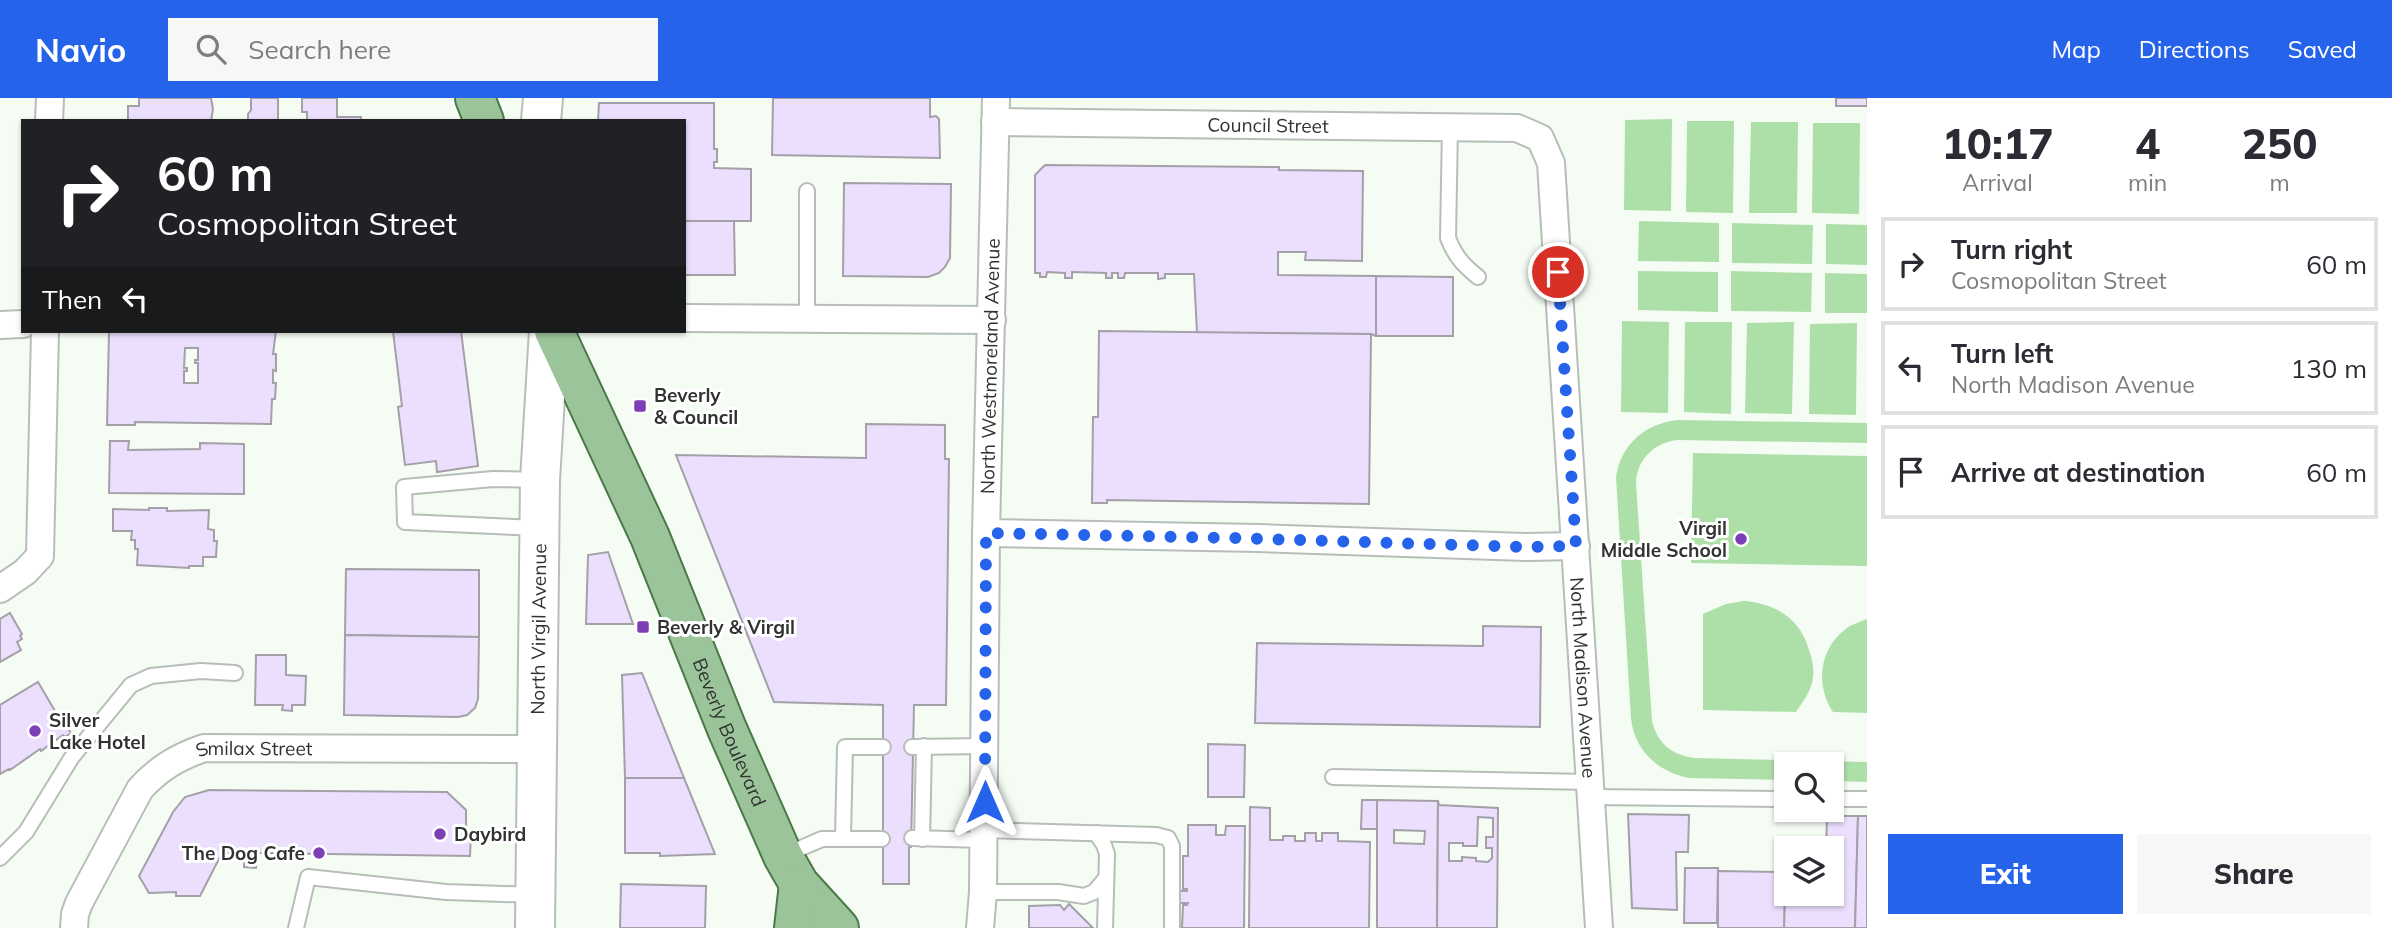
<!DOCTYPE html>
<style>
:root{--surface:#fff;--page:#f7f7f7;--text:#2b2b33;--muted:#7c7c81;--line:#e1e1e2;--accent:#2563eb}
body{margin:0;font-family:Mulish,sans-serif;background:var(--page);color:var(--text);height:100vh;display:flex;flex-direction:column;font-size:26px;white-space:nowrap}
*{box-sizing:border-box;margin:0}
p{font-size:23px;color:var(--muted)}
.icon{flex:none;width:38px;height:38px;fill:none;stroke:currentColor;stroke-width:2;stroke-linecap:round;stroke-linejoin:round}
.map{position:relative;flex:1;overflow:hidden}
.panel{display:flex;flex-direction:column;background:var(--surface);width:525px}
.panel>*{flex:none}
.banner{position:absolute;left:21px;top:21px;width:665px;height:214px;border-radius:0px;box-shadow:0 2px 5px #0004;background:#202124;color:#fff;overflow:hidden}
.fabs{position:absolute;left:1774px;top:654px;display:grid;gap:14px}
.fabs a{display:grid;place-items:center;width:70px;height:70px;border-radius:0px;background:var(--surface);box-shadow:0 2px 5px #0004;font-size:35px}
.pin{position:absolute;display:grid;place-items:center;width:60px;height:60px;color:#fff;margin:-30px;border:4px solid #fff;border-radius:50%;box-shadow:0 2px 7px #0007}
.me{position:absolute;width:77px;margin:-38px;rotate:0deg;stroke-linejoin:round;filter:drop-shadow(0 0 5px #0008)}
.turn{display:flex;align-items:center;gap:24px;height:147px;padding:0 21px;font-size:32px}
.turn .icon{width:91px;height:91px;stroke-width:2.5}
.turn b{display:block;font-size:49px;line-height:60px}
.then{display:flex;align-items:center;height:66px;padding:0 21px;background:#0003;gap:14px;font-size:26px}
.eta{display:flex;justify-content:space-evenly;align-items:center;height:119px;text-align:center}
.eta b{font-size:42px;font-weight:800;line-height:49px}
.button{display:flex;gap:14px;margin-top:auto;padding:14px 21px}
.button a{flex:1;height:80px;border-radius:0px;background:var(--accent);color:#fff;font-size:28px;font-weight:800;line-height:80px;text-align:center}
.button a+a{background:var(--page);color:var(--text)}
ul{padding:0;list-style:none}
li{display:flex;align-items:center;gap:21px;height:94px;margin:0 14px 10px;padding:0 7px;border:4px solid var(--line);border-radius:0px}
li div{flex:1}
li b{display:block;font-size:26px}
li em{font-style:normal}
header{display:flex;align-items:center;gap:42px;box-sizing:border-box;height:98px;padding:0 35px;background:var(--accent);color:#fff}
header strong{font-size:33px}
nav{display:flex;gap:38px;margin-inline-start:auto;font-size:24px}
.search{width:490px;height:63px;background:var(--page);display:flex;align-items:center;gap:18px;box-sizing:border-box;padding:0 24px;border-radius:0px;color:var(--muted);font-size:26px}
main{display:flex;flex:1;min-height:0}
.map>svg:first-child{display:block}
</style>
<header>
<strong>Navio</strong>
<div class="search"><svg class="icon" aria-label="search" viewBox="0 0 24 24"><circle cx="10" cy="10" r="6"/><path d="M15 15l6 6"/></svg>Search here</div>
<nav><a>Map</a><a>Directions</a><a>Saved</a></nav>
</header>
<main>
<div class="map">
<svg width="1867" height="830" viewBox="0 0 1867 830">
<rect width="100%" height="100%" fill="#f5fcf4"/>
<g fill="#addfa9">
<path d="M1672 21 1671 113 1624 112 1625 22Z"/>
<path d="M1687 23H1734L1733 115 1686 114Z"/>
<path d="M1751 24H1798L1797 115H1749Z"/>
<path d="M1813 25H1860L1859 116 1812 115Z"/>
<path d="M1639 123 1719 125V164L1638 163Z"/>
<path d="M1732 125 1813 127 1812 166 1732 165Z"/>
<path d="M1826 126 1867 127V167L1826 166Z"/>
<path d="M1638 173 1718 174V214L1638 212Z"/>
<path d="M1731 173 1812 175 1811 214 1731 213Z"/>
<path d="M1825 175 1867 176V215H1825Z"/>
<path d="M1622 223 1669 224 1668 315 1621 314Z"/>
<path d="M1685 224H1732L1731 316 1684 314Z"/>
<path d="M1794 224 1792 316 1745 315 1747 225Z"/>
<path d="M1857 225 1856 317 1809 316 1810 226Z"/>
<path d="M1677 322 1867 325V345L1677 342C1654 345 1637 361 1636 385L1652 623C1657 645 1672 657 1694 660L1867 664V684L1832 683V667H1787V682L1689 680C1658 674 1635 653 1631 621L1616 379C1621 346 1645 326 1677 322Z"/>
<path d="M1693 355 1867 358V468L1691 465Z"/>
<path d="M1744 503C1776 506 1800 520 1809 552 1813 563 1815 574 1812 585 1809 596 1802 605 1796 614L1703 612V516L1726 506Z"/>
<path d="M1867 521V615L1833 614C1815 587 1819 550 1847 530 1852 526 1861 524 1867 521Z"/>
</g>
<g fill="#ecdffe" stroke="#a3a0a8" stroke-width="2" fill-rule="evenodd">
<path d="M139 0H211L213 11 211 23H128V8H139Z"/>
<path d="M251 0H278V23H248V16L251 12Z"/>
<path d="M302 0H337V19H361V23H307V14H302Z"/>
<path d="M773 0H930V19L936 18 939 21 940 60 772 57Z"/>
<rect x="1836" y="0" width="31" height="8"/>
<path d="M599 5H714V51H717V64H714V70L751 71V123H684V23H598Z"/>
<path d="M1045 67 1279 69V72L1363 73 1362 163 1305 162 1306 154H1278V177L1376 178V238L1371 236 1197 235 1194 176H1165V180L1158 181V175H1125L1124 180H1118V175H1112V180H1106V175L1072 174V180H1065V175L1047 174 1046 179H1040V175H1035V77Z"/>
<path d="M844 85 951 86 950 160 945 169 939 175 928 179 843 178Z"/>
<path d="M684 123H734L735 177H684Z"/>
<path d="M1376 178 1453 179V238H1376Z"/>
<path d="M109 233H276L273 256H276V273L273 272V285H276L275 301H272L271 326 135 324V327H107ZM185 250H198V262H195V265H198V285H184V273H187V270H184Z"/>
<path d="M393 233H461L478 368 437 374 436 363 405 367 398 309 402 308Z"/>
<path d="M1099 233 1371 236 1369 406 1107 402V405H1092L1093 319H1098Z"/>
<path d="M866 326 945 327V361H949L946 607H914L911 749H909V786H883V607L774 604 676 357 866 360Z"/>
<path d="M110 343H129L128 352 200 351V345L244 346V396L109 395Z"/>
<path d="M149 410H167V413L209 412 208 431 214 432V443H217L216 459H203V468H189V470L137 467 138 451H135V442H131L132 433H113V411L149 412Z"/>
<path d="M608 454 633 526H586L588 457Z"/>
<path d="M346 471 479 472V539L345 537Z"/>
<path d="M10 515 22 536 20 538 22 541 17 544 21 552 0 564V521Z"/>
<path d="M1483 528 1541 529 1540 629 1255 625 1257 545 1483 548Z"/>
<path d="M345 537 479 539 478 601 475 610 467 617 458 619 344 617Z"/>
<path d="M256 557H286V577L306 578 305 607H292V613L282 612 283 607H255Z"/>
<path d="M642 575 684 680H625L622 577Z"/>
<path d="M38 584 65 630 67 629 71 635 65 639 63 637 41 653 40 651 10 672 9 671 0 676V607Z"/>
<path d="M1208 646 1245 647 1244 699H1208Z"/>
<path d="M625 680H684L715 756 660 758V755H625Z"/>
<path d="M209 692 447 694 466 712V736L471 735 470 758 257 755 256 770 244 769V761H235L232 755H222L200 798H176V794L149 795 139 778 173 714 185 699Z"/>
<path d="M1362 702H1377V731H1361Z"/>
<path d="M1377 702 1438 703 1437 830H1377ZM1394 732 1425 733 1424 746 1394 745Z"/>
<path d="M1438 703 1439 707 1498 710 1497 830H1437ZM1478 719 1493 720V739H1486V750H1492V760L1488 764 1476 763V760L1462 759V763H1449V745H1463V748H1477Z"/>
<path d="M1250 709 1270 710V742H1283V738H1295V743H1305V735H1316V743H1322V735H1338V743L1370 744 1369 830H1249Z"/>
<path d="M1628 716 1689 717 1688 754H1676L1677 812 1632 810Z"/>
<path d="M1827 718H1858L1855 830H1784L1786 740 1792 741V751H1787V796H1832V751H1826Z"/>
<path d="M1858 718H1867V830H1855Z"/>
<path d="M1188 727H1216V737H1225L1226 728H1245L1244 830H1182L1183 807H1187L1188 805H1180V793H1187V791H1183V758H1188Z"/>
<path d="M1685 770H1718L1717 825H1684Z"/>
<path d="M1718 773 1785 774 1784 830H1718Z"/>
<path d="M621 786 706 788 705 830H620Z"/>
<path d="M1069 806 1093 830H1029V808L1060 807 1064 812Z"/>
</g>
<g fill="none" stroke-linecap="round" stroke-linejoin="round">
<defs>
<g id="service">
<path d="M1450 29 1448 140C1455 158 1463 167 1478 179"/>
<path d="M807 221V93"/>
<path d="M538 430 405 424 404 389 493 381 540 382"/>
<path d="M912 649 985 648"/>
<path d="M1333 679 1591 684"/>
<path d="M1591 699 1787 701"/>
<path d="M1832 701H1867"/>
<path d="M984 732 1156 737 1168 740 1172 748V830"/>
<path d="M1096 735 1104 747 1107 756 1105 830"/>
<path d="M843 740 845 649H883"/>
<path d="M912 740 984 742"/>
<path d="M922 741 924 648"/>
<path d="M785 757 822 741H882"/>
<path d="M0 760 26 734 72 659 131 587 151 578 201 573 235 575"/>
<path d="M983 794H1058L1084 798 1094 794 1106 780"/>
<path d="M296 830 308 779 446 794 534 797"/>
</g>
<g id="minor">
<path d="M49 23 50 0"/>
<path id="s1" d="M995 24 1517 30 1540 40 1551 65 1599 830"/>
<path d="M684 220 992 222"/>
<path d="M0 227 23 226"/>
<path d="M986 435 1258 440 1526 449 1576 448"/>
<path d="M0 491 25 474 40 458 45 233"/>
<path id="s2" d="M74 830 75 816 79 805 140 691C159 670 178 659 204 650L536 651"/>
<path id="s3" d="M980 830 983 794 986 435 996 0"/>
</g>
<g id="secondary">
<path d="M541 23 543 0"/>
<path id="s4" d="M535 830 540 382 549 233"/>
</g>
<g id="primary">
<path d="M475 0 484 23"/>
<path id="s5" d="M554 233 650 439 727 631 783 758 799 786 839 830"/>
<path d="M794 830 799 786"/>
</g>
</defs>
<use href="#service" stroke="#b7beb7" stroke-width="18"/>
<use href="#minor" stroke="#b7beb7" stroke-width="30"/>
<use href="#secondary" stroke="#b7beb7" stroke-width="42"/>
<use href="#primary" stroke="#4b7849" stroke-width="42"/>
<use href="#service" stroke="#fff" stroke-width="14"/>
<use href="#minor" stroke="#fff" stroke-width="26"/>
<use href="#secondary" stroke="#fff" stroke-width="38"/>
<use href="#primary" stroke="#9cc49a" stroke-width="38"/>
</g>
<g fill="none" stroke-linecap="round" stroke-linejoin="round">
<path stroke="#2563eb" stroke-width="12" stroke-dasharray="0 21.6" d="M985 704 986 435 1232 440 1526 449 1576 448 1558 174"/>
</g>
<g fill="#7c3fb5" stroke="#fff" stroke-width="2.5">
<rect x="633" y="301" width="14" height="14" rx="3.5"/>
<circle cx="1741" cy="441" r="7"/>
<rect x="636" y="522" width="14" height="14" rx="3.5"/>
<circle cx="35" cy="633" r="7"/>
<circle cx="440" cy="736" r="7"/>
<circle cx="319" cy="755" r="7"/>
</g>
<g text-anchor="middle" stroke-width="6" stroke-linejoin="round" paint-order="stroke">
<g font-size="19" fill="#303330" stroke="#fff">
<text dy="7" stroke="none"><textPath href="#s1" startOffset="273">Council Street</textPath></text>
<text dy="7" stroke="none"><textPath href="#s3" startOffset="562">North Westmoreland Avenue</textPath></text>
<text dy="7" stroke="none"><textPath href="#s4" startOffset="299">North Virgil Avenue</textPath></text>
<text dy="7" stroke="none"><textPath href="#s1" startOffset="1090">North Madison Avenue</textPath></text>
<text dy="7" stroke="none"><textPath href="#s5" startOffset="438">Beverly Boulevard</textPath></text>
<text dy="7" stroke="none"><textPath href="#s2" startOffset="282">Smilax Street</textPath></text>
</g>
<g font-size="19" font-weight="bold" fill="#303330" stroke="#fff" text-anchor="start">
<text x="654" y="304">Beverly<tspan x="654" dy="22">&amp; Council</tspan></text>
<text x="1727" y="437" text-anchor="end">Virgil<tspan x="1727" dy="22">Middle School</tspan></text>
<text x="657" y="536">Beverly &amp; Virgil</text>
<text x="49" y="629">Silver<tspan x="49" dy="22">Lake Hotel</tspan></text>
<text x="454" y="743">Daybird</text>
<text x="305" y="762" text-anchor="end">The Dog Cafe</text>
</g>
</g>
</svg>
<div class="fabs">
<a><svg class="icon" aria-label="search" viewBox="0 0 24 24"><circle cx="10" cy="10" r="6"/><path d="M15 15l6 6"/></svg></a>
<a><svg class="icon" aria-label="layers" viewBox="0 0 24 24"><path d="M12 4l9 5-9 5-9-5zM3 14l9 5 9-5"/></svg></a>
</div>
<div class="pin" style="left:1558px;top:174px;background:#d93025"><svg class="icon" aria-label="arrive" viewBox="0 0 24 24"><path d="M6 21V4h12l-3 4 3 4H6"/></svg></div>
<svg class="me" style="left:985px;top:704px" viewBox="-20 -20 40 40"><path d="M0-17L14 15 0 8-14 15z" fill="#2563eb" stroke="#fff" stroke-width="4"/></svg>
<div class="banner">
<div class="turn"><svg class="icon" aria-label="right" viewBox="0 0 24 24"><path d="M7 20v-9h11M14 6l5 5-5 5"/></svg><div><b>60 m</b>Cosmopolitan Street</div></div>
<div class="then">Then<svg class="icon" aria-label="left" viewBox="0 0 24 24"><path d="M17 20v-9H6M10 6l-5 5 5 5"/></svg></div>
</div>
</div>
<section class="panel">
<div class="eta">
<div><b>10:17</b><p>Arrival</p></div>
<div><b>4</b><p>min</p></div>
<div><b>250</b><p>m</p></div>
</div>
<ul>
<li><svg class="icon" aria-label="right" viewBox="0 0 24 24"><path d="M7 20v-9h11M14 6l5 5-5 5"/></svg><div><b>Turn right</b><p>Cosmopolitan Street</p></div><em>60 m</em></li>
<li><svg class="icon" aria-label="left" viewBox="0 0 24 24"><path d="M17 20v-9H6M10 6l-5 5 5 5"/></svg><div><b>Turn left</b><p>North Madison Avenue</p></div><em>130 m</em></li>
<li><svg class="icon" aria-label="arrive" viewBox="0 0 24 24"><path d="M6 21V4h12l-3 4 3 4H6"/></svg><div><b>Arrive at destination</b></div><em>60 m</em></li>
</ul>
<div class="button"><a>Exit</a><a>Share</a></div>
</section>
</main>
